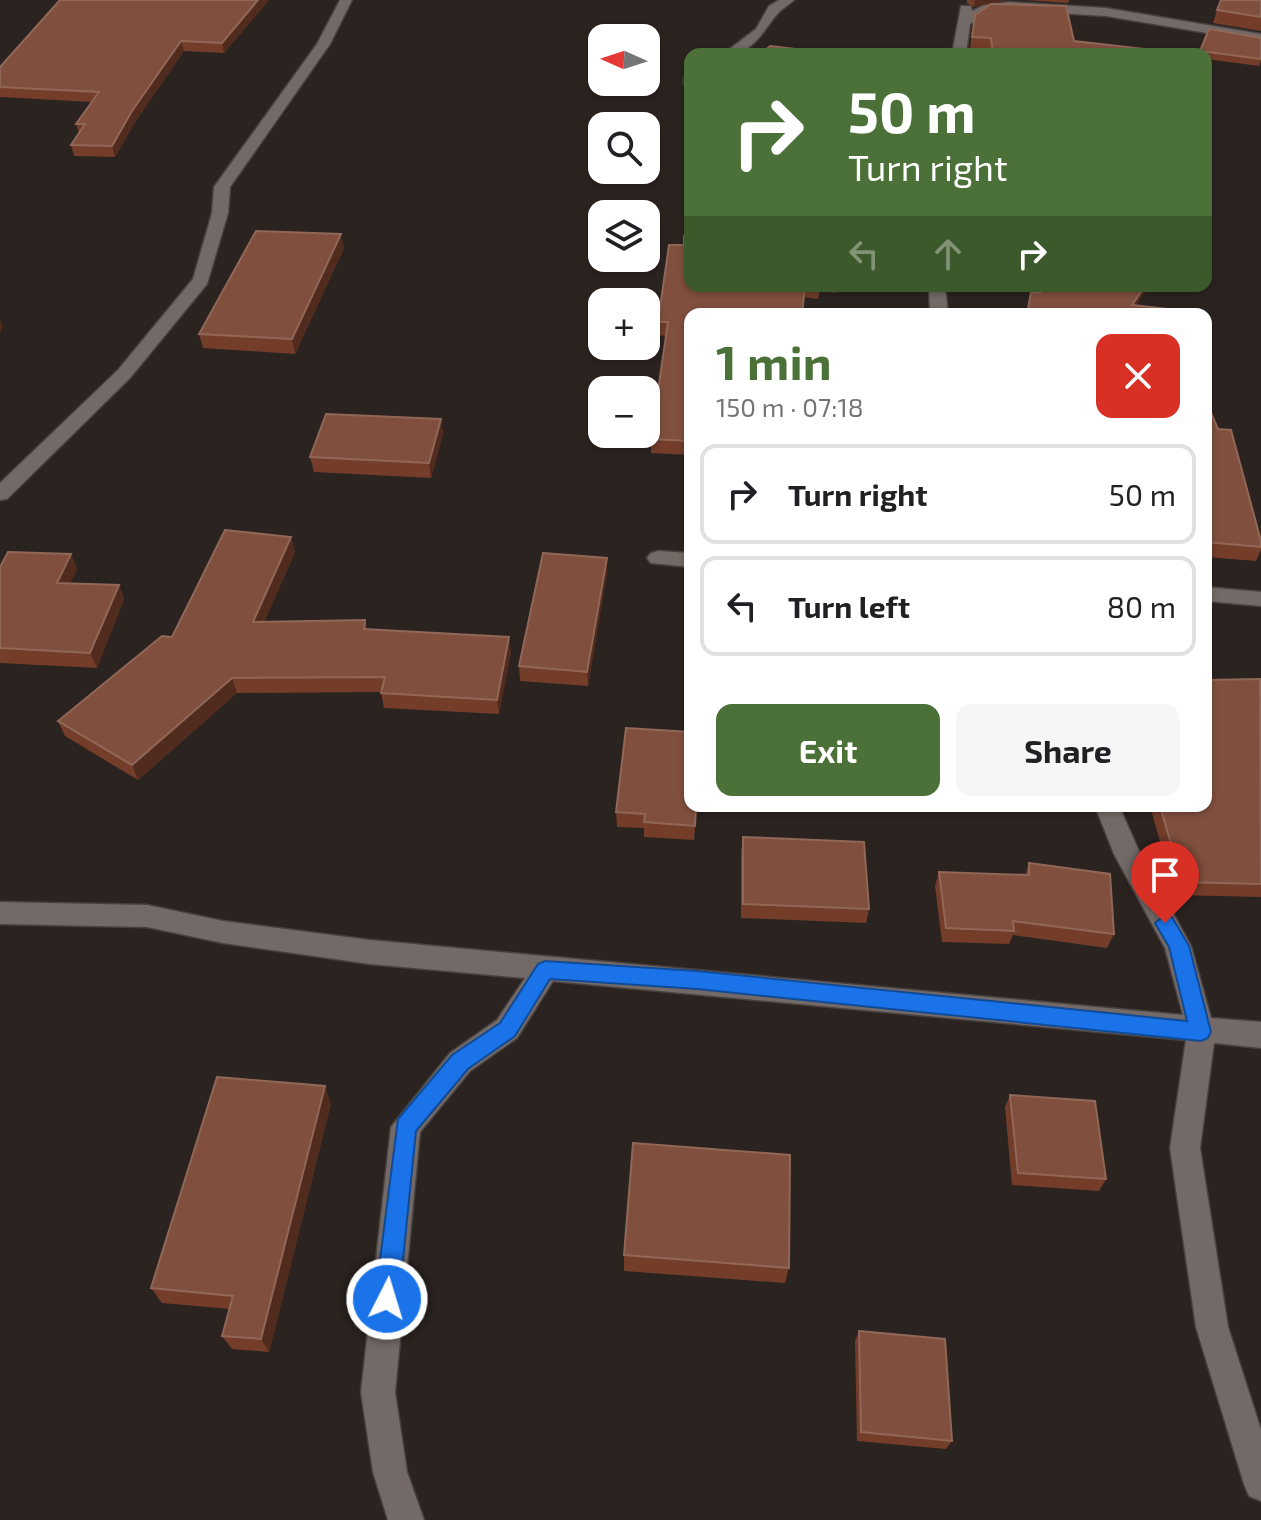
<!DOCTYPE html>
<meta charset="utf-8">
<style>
:root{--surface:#fff;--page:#f6f6f6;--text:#202124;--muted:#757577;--line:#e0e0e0;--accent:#4b7038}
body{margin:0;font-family:"Exo 2",sans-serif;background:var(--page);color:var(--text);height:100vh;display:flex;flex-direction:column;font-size:30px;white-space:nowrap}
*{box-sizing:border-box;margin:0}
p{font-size:26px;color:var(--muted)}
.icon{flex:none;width:44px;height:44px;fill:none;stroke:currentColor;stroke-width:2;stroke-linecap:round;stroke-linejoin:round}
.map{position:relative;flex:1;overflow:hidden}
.details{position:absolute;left:684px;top:308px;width:528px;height:504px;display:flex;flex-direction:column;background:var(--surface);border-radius:16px;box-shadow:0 2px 6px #0004}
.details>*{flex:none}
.hud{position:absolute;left:684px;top:48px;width:528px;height:244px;border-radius:16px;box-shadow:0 2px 6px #0004;background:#4b7038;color:#fff;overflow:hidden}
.needle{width:52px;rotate:273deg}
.buttons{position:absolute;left:588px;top:24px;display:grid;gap:16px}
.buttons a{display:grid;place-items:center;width:72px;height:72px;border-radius:16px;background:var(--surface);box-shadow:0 2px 6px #0004;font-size:40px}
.pin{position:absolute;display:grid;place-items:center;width:68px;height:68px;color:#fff;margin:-82px -34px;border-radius:50% 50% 50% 0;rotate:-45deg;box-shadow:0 0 8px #0007}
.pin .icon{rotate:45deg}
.me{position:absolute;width:88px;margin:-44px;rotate:5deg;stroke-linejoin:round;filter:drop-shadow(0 0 6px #0008)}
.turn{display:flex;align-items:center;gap:28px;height:168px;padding:0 32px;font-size:36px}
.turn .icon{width:104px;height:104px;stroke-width:2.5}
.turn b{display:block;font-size:56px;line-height:68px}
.lanes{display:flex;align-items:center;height:76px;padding:0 32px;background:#0003;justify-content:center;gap:40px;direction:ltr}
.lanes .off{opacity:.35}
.round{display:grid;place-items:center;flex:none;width:84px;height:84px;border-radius:16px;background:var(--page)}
.summary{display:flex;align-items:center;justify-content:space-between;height:136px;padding:0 32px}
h1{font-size:48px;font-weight:700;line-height:60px;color:var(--accent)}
.action{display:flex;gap:16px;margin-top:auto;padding:16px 32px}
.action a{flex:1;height:92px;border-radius:16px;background:var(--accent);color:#fff;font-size:32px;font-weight:700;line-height:92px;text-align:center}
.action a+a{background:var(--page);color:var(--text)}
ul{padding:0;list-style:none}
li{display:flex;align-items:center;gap:24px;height:100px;margin:0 16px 12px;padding:0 16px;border:4px solid var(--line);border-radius:16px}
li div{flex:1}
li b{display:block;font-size:30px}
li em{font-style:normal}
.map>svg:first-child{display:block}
</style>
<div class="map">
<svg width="1261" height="1520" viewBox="0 0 1261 1520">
<rect width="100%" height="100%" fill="#2a2320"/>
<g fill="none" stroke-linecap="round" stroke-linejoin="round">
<defs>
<g id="street">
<path d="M340 0H352L330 44 230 187 228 213 207 284 130 378 7 499 0 500V483L118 370 193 279 212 213 214 187 317 44Z"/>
<path d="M779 0H794C790 4 783 8 779 12 760 33 756 54 723 54L756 29 769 6Z"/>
<path d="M1009 2 1106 8 1261 34V42L1106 16 1009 10 988 12 970 24 966 54H952L961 6H971L972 11 984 5Z"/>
<path d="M690 76V85L684 84V78Z"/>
<path d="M929 286H945L948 314H930Z"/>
<path d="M658 551 690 553V567L651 563 647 558 651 553Z"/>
<path d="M1206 587 1261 592V606L1206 601Z"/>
<path d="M1095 806H1119L1139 851 1191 946 1211 1018 1261 1022V1048L1214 1043 1200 1148 1228 1327 1261 1430V1501L1249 1496 1244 1484 1196 1327 1170 1148 1186 1040 553 981 517 1038 470 1071 420 1132 395 1392 407 1472 424 1520H388L373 1472 361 1392 391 1127 450 1053 497 1020 525 978 370 964 223 943 147 927 0 924V902L147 905 223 921 370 940 1183 1015 1165 948 1114 854Z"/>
</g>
</defs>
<use href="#street" stroke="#47403e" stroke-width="3"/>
<use href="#street" fill="#736a67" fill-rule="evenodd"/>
</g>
<g fill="#733d2a">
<path d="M269 0 224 53 184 51 135 122 115 157 74 156 71 145 79 133 76 124 92 102 0 97V67Z"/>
<path d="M967 0H1005L974 7 967 3Z"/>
<path d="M1025 0H1069L1068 3Z"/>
<path d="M1261 0V31L1213 23 1217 10Z"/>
<path d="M975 15 1074 41 1162 54H990L989 49 970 48Z"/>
<path d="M1209 29 1261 38V61L1259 66 1206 59V54H1199Z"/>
<path d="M344 248 295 354 203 348 199 334Z"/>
<path d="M690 286H838L836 293 820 291 818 299 804 297 802 314H690V455L651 453V439L666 336 657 335 658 322Z"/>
<path d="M1206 401 1261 547V550L1256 561 1206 557Z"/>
<path d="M441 419 443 434 431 478 314 472 310 457Z"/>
<path d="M291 537 295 552 264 622 365 620 367 629 511 652 499 714 384 708 381 692 237 693 138 780 65 736 58 721 172 637Z"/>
<path d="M71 554 77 569 70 583 119 585 124 599 97 668 0 663V567Z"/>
<path d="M607 558V572L588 686 520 681 519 666Z"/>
<path d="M1261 681V897L1175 895 1150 806H1206Z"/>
<path d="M697 806 694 840 644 837V828L617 827 616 812Z"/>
<path d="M743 837 869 909 866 923 741 918V851Z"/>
<path d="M1029 863 1114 934 1107 948 1013 935 1009 944 942 942 935 886 939 872 1025 875Z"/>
<path d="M1010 1095 1106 1179 1099 1191 1012 1185 1005 1107Z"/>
<path d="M331 1103 269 1352 232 1349 222 1336 230 1309 162 1303 151 1288Z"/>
<path d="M624 1255 789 1268 785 1283 624 1271Z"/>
<path d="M859 1331 952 1441 946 1449 857 1441 855 1341Z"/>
</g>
<g fill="#502b1e">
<path d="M258 0H269L224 53 222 43Z"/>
<path d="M975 0H1005L974 7Z"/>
<path d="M181 41 184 51 135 122 115 157 112 146 132 111Z"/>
<path d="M341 234 344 248 295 354 292 339Z"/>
<path d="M1145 286H1147L1144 294 1130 314 1132 305Z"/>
<path d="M0 319 3 327 0 333Z"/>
<path d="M441 419 443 434 431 478 429 463Z"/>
<path d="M291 537 295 552 257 637 253 622Z"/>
<path d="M71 554 77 569 63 598 57 583Z"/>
<path d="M607 558V572L588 686 587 672Z"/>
<path d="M119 585 124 599 97 668 90 653Z"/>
<path d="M509 637 511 652 499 714 497 700Z"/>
<path d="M232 678 237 693 138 780 132 765Z"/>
<path d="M325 1086 331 1103 269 1352 261 1339Z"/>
</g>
<g fill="#804f3e" stroke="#916758" stroke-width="2">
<path d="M60 0H258L222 43 181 41 132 111 112 146 71 145 85 124H76L99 92 0 87V67Z"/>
<path d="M1221 0H1261V17L1217 10Z"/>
<path d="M991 4 1066 6 1074 41 1163 51 1162 54H993L991 38 972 37 975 15Z"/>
<path d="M1209 29 1261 38V59L1200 51Z"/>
<path d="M770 46 838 54H761Z"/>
<path d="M256 231 341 234 292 339 199 334Z"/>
<path d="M684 236 690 237V286H805L802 314H753L728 312V314H690V441L651 439 668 322H658L669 245H684Z"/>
<path d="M1046 286H1145L1132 305 1168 309 1170 314H1027L1031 292 1040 293Z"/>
<path d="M1206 401 1218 429 1231 430 1261 541V547L1206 542Z"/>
<path d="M326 414 441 419 429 463 310 457Z"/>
<path d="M225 530 291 537 253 622 365 620 364 629 509 637 497 700 381 693 385 677 232 678 132 765 58 721 162 636 172 637Z"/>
<path d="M8 552 71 554 57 583 119 585 90 653 0 648V567Z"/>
<path d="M543 553 607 558 587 672 519 666Z"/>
<path d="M1260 679 1261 884 1182 882 1160 806H1206V680Z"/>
<path d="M626 728 690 732V806H696L695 826 644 822 645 814 616 812Z"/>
<path d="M743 837 864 842 869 909 743 904Z"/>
<path d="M1029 863 1110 874 1114 934 1013 921 1014 931 946 928 939 872 1029 875Z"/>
<path d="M217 1077 325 1086 261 1339 222 1336 233 1296 151 1288Z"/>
<path d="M1010 1095 1095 1101 1106 1179 1018 1173Z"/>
<path d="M633 1143 790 1155 789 1268 624 1255Z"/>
<path d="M859 1331 945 1339 952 1441 861 1432Z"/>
</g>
<path fill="#1a73e8" stroke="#114b97" stroke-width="2" d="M1165 915 1172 917 1189 946 1211 1032 1208 1038 1201 1041 697 989 550 979 515 1036 468 1069 416 1131 399 1299 396 1307 387 1311 378 1307 375 1299 398 1119 452 1055 500 1023 538 964 545 961 697 971 1187 1021 1169 947 1155 923Z"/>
</svg>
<div class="buttons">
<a><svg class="needle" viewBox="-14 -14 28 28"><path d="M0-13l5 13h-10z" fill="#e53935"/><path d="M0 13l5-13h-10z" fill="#757577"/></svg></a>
<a><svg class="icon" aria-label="search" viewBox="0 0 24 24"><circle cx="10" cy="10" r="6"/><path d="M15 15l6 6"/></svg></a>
<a><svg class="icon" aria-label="layers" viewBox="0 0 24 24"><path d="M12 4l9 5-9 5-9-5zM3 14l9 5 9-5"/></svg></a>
<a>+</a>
<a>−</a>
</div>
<div class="pin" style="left:1165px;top:923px;background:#d93025"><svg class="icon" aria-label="arrive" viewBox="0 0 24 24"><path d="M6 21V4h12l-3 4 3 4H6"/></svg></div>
<svg class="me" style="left:387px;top:1299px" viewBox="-20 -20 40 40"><circle r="17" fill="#1a73e8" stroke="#fff" stroke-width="3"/><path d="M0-11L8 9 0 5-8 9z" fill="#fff"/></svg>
<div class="hud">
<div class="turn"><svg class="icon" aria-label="right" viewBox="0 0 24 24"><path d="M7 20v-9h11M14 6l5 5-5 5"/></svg><div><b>50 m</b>Turn right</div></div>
<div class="lanes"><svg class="icon off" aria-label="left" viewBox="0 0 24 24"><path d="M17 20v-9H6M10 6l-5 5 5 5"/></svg><svg class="icon off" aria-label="ahead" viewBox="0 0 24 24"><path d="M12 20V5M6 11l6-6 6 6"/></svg><svg class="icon" aria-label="right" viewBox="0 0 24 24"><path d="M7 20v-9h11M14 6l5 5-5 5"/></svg></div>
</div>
<section class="details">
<div class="summary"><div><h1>1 min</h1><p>150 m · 07:18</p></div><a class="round" style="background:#d93025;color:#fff"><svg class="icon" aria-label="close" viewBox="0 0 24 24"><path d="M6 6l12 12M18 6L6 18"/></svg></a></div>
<ul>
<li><svg class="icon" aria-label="right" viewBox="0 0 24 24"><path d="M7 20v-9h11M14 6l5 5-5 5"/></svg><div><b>Turn right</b></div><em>50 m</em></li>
<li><svg class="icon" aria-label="left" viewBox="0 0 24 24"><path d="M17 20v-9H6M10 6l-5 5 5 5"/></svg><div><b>Turn left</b></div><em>80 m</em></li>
</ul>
<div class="action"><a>Exit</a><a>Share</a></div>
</section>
</div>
